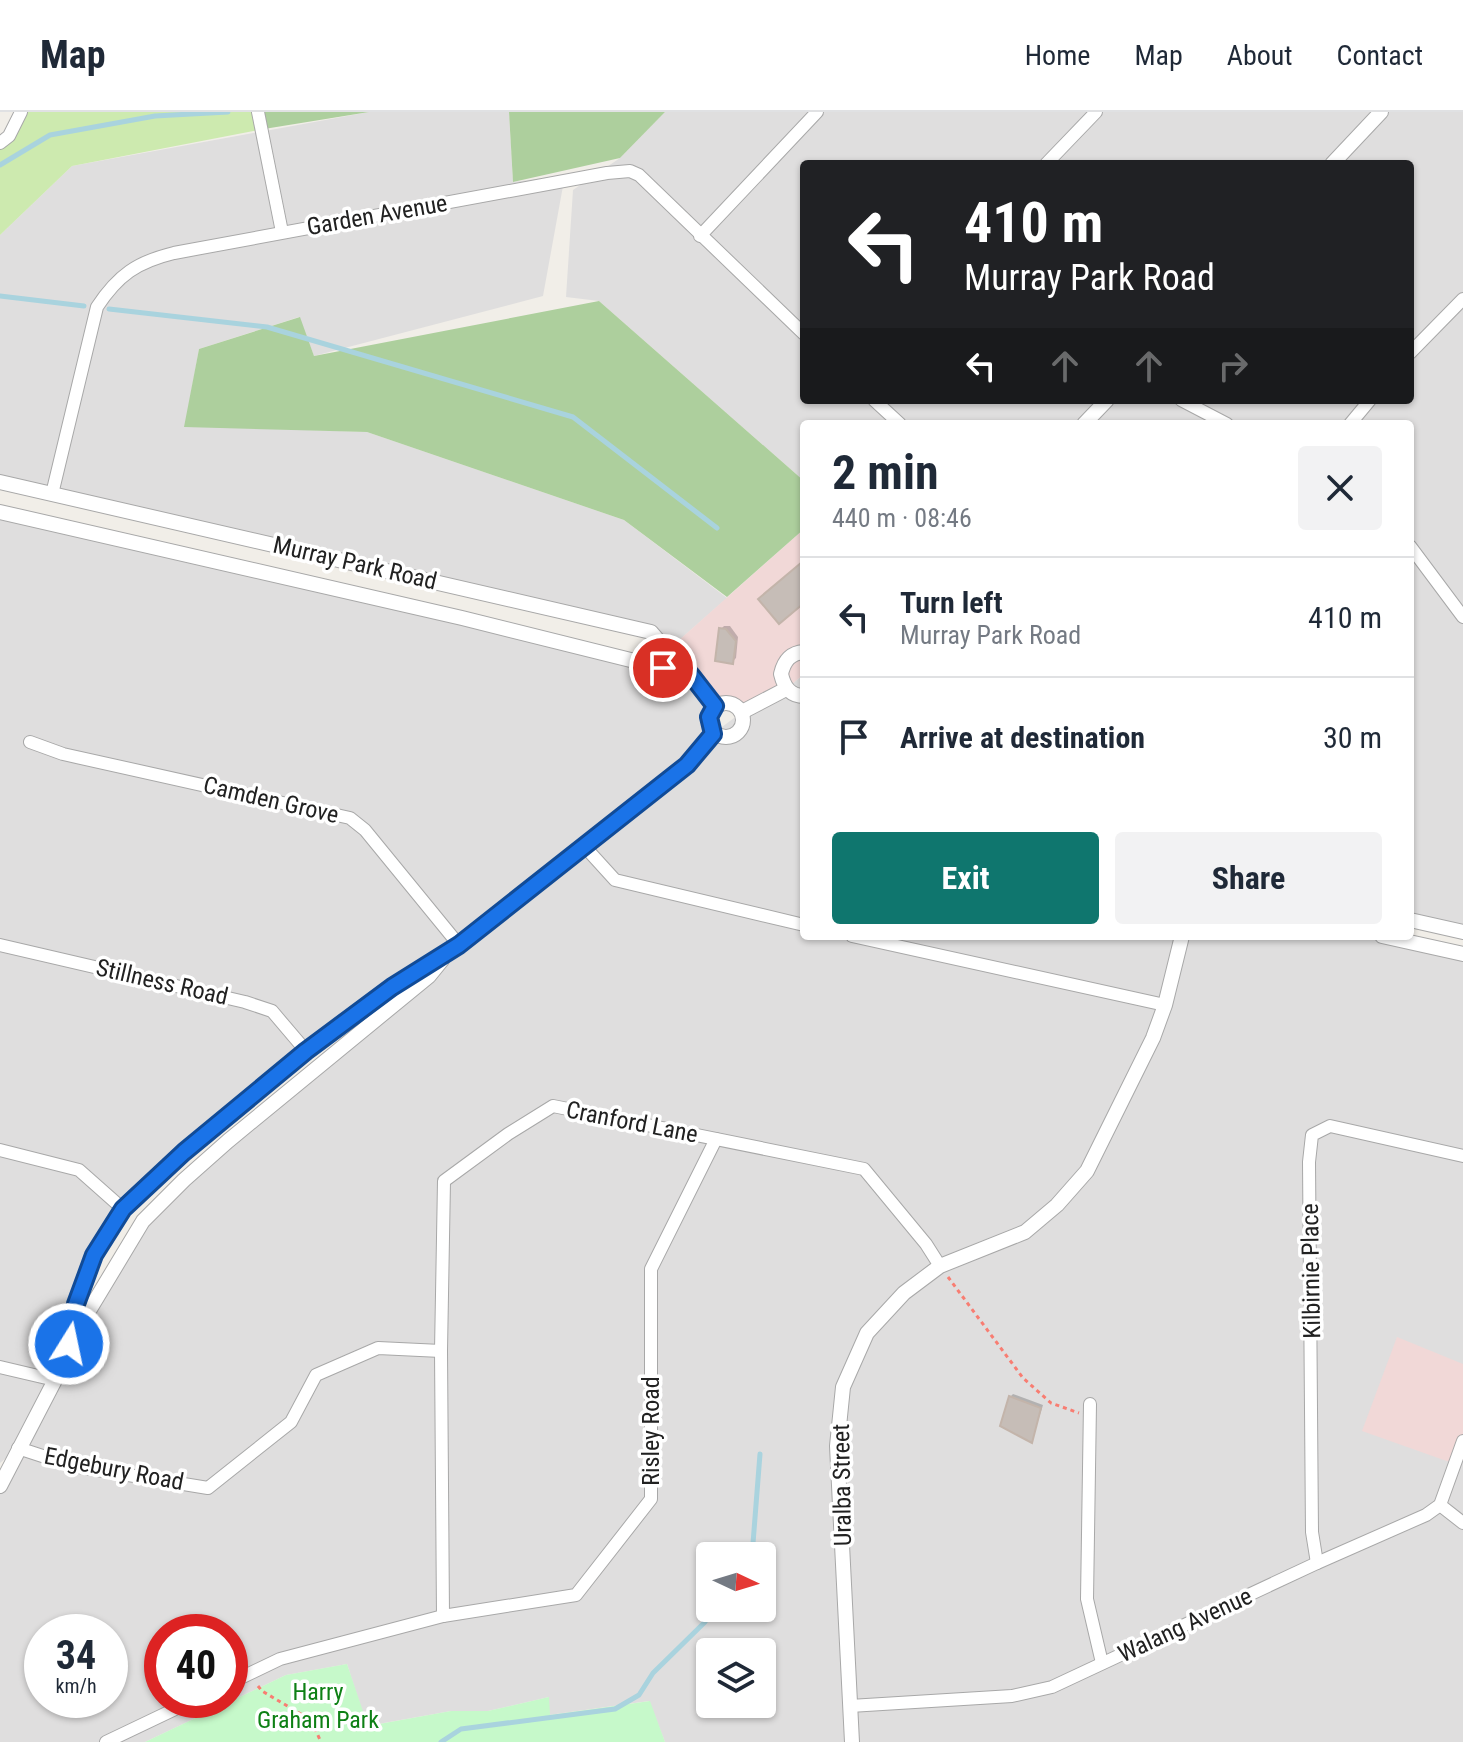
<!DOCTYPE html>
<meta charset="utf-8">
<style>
:root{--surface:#fff;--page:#f2f2f3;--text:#1f2937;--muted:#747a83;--line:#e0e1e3;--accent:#0f766e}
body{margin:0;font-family:"Roboto Condensed",sans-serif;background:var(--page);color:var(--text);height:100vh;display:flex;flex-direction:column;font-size:30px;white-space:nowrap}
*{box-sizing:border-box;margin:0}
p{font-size:26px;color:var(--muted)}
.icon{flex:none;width:44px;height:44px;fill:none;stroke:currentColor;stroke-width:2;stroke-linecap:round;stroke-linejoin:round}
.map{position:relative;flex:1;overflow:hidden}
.panel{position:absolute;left:800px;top:308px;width:614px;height:520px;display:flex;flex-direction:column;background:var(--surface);border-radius:8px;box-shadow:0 2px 6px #0004}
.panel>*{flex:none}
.banner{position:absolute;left:800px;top:48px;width:614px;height:244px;border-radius:8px;box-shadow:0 2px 6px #0004;background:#202124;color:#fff;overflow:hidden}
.needle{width:52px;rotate:94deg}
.buttons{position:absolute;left:696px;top:1430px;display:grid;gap:16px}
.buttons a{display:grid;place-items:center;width:80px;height:80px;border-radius:8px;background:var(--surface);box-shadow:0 2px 6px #0004;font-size:40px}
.speed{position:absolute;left:24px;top:1502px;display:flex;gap:16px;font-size:40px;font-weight:700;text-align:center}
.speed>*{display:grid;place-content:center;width:104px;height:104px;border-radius:50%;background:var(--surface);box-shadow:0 2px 6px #0004;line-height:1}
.speed small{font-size:20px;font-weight:400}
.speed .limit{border:12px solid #d22;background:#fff;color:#111}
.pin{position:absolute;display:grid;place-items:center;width:68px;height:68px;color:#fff;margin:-34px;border:4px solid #fff;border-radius:50%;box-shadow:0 2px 8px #0007}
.me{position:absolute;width:88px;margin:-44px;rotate:10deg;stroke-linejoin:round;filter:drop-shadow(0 0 6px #0008)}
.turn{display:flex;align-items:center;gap:28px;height:168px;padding:0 32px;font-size:36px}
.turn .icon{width:104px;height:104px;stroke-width:2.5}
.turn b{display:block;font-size:56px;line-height:68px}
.lanes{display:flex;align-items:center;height:76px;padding:0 32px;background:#0003;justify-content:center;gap:40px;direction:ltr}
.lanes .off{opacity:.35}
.round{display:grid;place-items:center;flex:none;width:84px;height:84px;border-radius:8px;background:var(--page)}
.headline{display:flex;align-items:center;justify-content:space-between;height:136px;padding:0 32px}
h1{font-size:48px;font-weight:700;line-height:60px}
.primary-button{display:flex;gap:16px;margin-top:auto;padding:16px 32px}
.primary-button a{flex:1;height:92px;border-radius:8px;background:var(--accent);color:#fff;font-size:32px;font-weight:700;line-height:92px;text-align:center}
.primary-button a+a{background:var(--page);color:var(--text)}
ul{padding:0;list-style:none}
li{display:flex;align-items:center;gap:24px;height:120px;padding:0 32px;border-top:2px solid var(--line)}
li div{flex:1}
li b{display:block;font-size:30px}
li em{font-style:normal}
header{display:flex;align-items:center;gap:48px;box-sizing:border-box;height:112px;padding:0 40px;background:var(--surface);border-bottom:2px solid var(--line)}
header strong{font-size:38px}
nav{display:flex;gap:44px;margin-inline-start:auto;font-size:28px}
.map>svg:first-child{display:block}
</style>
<header>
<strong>Map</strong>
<nav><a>Home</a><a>Map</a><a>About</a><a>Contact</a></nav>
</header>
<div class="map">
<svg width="1463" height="1630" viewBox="0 0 1463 1630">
<rect width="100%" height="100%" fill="#f1eee8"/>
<g fill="#dfdede" fill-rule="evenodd">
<path d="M369 0H509L513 70 565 63 543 184 314 244 299 205 199 237 185 314 367 320 624 408 727 486 668 538 651 520 0 370V123L72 54Z"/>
<path d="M665 0H1463V820L1410 808V312H804V369L599 189 566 185 573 78 620 46ZM804 52H1410V288H804Z"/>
<path d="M0 400 691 563 715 594 714 621 742 600 786 577 804 562V824H1382L1463 842V1630H665L649 1589 549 1603V1585L488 1599H451L367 1614 347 1552 286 1563 145 1630H0V1374L16 1338 0 1351ZM429 864 143 1109 69 1229 76 1192 123 1097 366 893ZM710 1444H762V1496H710ZM42 1520H110V1588H42ZM162 1520H230V1588H162ZM710 1540H762V1592H710Z"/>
</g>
<g fill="#f1d8d7">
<path d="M804 417V562L786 577 740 597 730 590 721 591 668 538Z"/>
<path d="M1397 1225 1463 1252V1329L1455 1352 1362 1319Z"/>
</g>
<path fill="#cdeaaf" d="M21 0H260L264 17 72 54 0 123V31Z"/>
<g fill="#adcf9d">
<path d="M260 0H369L264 17Z"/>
<path d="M509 0H665L620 46 513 70Z"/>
<path d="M599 189 804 369V417L727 485 624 408 367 320 184 315 199 237 300 205 314 244Z"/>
</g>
<path fill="#c6f9ca" d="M347 1552 368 1614 451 1599H488L549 1585 550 1603 650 1589 665 1630H145L286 1563Z"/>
<g fill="#0003">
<path d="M804 450V488L779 509 766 482Z"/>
<path d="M724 514H730L738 525 736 546 732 550 721 517Z"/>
<path d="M1013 1282 1043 1293 1032 1328 1010 1285Z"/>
</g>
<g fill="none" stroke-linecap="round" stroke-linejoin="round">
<g stroke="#a9d3de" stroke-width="5">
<path d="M0 53 50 23 155 4 228 0"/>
<path d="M0 184 84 194"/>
<path d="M109 197 267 215 573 305 717 416"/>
<path d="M752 1444 760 1342"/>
<path d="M441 1630 461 1617 615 1597 639 1583 653 1561 705 1510 714 1496"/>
</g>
</g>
<g fill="#c6bdb7" stroke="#c3b4aa" stroke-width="2">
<path d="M802 450 804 491 779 512 758 487Z"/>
<path d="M719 516 726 517 736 529 733 552 715 549Z"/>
<path d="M1009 1284 1041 1296 1032 1331 1000 1314Z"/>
</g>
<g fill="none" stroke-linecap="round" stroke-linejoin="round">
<defs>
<g id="minor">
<path d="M258 0 282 120"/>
<path d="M0 31 9 24 21 0"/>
<path d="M1046 52 1096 0"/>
<path d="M700 124 817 0"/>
<path d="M1410 241 1463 187"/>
<path d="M874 288 900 312"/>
<path d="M1181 288 1227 312"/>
<path d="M1350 312 1370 288"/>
<path d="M52 382 97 195C118 163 137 150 174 141L607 61 630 59 639 63 804 222"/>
<path d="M1410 434 1463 505"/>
<path d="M30 630 63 642 350 706 365 718 459 833"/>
<path d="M585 735 615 768 804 813"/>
<path d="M852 824 1165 893"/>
<path d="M0 833 245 890 272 899 306 939"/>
<path d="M0 1038 79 1058 123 1097"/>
<path d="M0 1255 55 1268"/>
<path d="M1090 1292 1087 1487 1102 1551"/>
<path d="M18 1336 73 1354 208 1376 291 1310 316 1263 378 1236 441 1239"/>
<path d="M1440 1393 1463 1411"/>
<path d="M1317 1451 1312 1420 1309 1050 1312 1023 1330 1014 1463 1044"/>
<path d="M443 1504 441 1239 444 1069 508 1022 553 994 864 1057 926 1132 940 1154"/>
<path d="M230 1571 280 1547 443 1504 576 1483 651 1387V1157L716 1027"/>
<path d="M850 1594 1012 1584 1052 1575 1317 1451 1426 1403 1440 1393 1463 1329"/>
<path d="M106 1630 194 1588"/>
</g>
<g id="tertiary">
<path d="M1332 52 1381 0"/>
<path d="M1084 312 1107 288"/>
<path d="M0 370 651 520 715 594"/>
<path d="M0 400 462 506 691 563"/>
<path d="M804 540C790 541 784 549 781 562 784 575 790 584 804 584"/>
<circle cx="726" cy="608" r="17"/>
<path d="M742 600 786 577"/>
<path d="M1410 808 1463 820"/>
<path d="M1382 824 1463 842"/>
<path d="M72 1227 143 1109 184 1068 228 1029 429 864 442 848"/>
<path d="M0 1374 55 1268 69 1232 76 1192 94 1143 123 1097 184 1040 306 939 366 893 459 833 687 653 713 622"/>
<path d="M852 1630 837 1334 843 1275 867 1221 904 1181 940 1154 1025 1120 1057 1093 1087 1059 1153 926 1165 893 1182 824"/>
</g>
</defs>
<use href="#minor" stroke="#a8a8a8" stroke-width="14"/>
<use href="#tertiary" stroke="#a8a8a8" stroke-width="16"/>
<g stroke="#f87d72" stroke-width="3" stroke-dasharray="4 4" stroke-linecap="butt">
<path d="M948 1165 1023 1266 1051 1291 1079 1301"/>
<path d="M258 1574 262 1579 311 1608 321 1630"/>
</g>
<use href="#minor" stroke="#fff" stroke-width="12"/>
<use href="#tertiary" stroke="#fff" stroke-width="14"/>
</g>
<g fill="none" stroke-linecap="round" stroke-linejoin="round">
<defs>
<path id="route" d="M69 1232 76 1192 94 1143 123 1097 184 1040 306 939 392 875 459 833 687 653 713 622 709 605 715 594 691 563 663 556"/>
</defs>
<use href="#route" stroke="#114b97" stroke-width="20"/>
<use href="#route" stroke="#1a73e8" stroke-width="14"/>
</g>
<g text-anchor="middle" stroke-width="7" stroke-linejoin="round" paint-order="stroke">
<g font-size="24" fill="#212121" stroke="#fff">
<text transform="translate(377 103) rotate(-10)" y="8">Garden Avenue</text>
<text transform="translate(355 451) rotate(13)" y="8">Murray Park Road</text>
<text transform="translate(271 688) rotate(13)" y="8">Camden Grove</text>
<text transform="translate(162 870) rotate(13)" y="8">Stillness Road</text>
<text transform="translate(632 1010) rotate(11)" y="8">Cranford Lane</text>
<text transform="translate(1311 1159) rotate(-91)" y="8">Kilbirnie Place</text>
<text transform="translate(651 1319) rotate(-90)" y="8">Risley Road</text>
<text transform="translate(114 1357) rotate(11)" y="8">Edgebury Road</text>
<text transform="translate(842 1373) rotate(-91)" y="8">Uralba Street</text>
<text transform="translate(1185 1513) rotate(-25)" y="8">Walang Avenue</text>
</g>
<g font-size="24" fill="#0e8015" stroke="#fff">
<text x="318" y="1588">Harry<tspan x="318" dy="28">Graham Park</tspan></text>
</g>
</g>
</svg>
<div class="buttons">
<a><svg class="needle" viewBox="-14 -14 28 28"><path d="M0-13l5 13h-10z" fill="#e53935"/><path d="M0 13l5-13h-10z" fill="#747a83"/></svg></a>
<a><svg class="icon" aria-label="layers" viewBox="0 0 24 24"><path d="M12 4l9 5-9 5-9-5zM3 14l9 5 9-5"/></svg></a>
</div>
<div class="speed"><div>34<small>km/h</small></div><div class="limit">40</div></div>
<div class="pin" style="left:663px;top:556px;background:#d93025"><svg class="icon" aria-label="arrive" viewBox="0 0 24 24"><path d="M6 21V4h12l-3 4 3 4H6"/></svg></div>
<svg class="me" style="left:69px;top:1232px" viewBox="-20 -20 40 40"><circle r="17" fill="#1a73e8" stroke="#fff" stroke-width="3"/><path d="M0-11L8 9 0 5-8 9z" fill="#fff"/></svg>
<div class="banner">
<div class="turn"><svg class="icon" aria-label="left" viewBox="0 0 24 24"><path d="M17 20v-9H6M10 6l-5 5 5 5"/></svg><div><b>410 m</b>Murray Park Road</div></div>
<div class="lanes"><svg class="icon" aria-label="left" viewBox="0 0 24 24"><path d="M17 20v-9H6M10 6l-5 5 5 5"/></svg><svg class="icon off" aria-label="ahead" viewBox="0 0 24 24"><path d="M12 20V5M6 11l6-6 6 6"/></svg><svg class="icon off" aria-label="ahead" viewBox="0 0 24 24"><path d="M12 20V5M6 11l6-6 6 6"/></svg><svg class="icon off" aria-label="right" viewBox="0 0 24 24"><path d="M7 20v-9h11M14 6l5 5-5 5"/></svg></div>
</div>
<section class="panel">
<div class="headline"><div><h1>2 min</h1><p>440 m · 08:46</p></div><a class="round"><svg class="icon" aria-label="close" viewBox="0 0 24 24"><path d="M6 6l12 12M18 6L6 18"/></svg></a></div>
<ul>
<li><svg class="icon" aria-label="left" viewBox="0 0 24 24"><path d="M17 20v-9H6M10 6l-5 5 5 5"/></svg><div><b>Turn left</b><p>Murray Park Road</p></div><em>410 m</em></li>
<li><svg class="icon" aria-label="arrive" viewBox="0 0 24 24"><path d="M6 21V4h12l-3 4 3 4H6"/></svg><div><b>Arrive at destination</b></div><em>30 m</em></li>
</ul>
<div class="primary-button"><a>Exit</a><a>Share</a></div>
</section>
</div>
